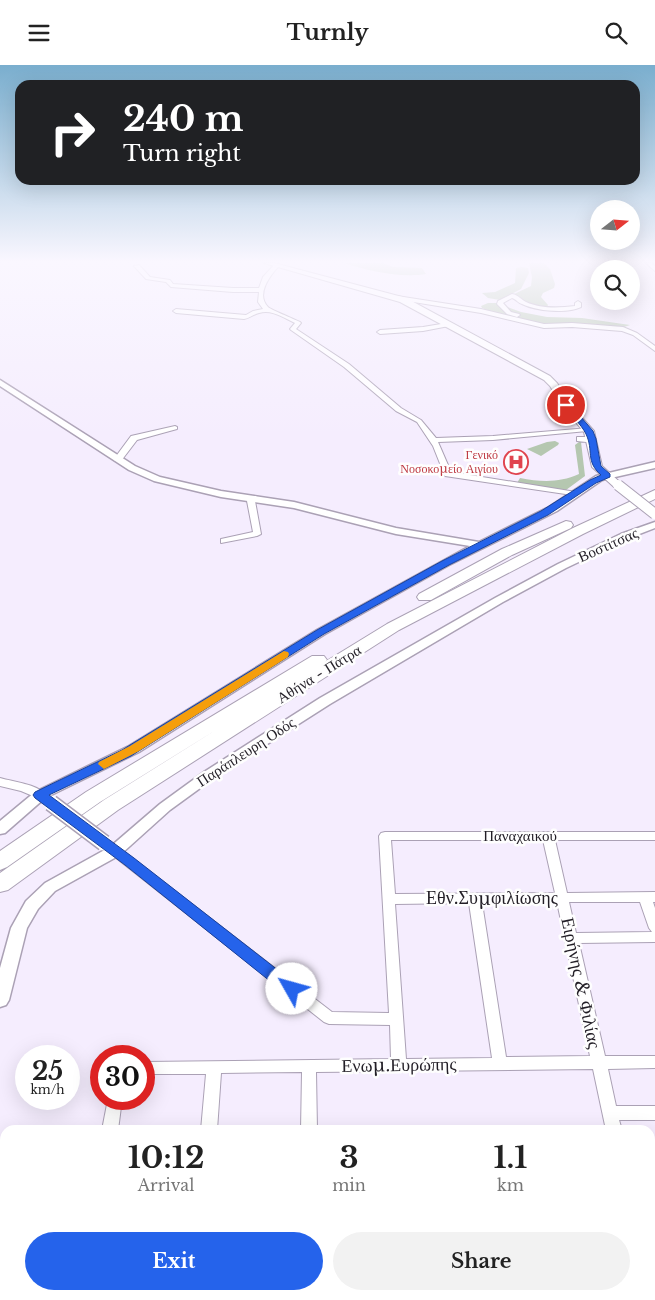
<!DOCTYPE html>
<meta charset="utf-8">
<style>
:root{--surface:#fff;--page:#f2f2f2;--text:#222;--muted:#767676;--accent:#2563eb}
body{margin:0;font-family:"Libre Baskerville",serif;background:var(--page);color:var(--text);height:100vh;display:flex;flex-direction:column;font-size:19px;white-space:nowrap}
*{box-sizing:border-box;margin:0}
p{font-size:16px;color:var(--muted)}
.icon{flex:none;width:28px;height:28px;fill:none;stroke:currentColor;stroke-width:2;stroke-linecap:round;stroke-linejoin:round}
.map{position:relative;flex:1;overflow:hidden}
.panel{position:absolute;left:0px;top:1060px;width:655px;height:175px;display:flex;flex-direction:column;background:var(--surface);border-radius:15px 15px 0 0;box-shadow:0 5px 20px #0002}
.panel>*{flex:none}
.banner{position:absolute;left:15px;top:15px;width:625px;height:105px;border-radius:15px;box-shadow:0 5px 20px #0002;background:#202124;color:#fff;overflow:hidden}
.needle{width:32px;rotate:73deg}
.controls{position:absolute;left:590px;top:135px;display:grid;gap:10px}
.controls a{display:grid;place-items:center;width:50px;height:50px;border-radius:50%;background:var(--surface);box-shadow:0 5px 20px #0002;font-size:25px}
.speed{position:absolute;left:15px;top:980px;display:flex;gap:10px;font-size:25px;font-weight:700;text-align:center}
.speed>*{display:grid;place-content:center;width:65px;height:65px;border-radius:50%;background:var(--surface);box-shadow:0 5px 20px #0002;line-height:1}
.speed small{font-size:12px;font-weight:400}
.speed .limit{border:8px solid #d22;background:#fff;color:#111}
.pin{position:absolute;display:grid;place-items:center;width:42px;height:42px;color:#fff;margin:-21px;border:2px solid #fff;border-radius:50%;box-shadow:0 1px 5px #0007}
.me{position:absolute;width:55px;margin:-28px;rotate:308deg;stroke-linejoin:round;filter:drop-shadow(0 0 4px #0008)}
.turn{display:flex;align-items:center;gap:18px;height:105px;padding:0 25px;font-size:22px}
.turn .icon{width:65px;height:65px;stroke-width:2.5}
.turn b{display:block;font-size:35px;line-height:42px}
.eta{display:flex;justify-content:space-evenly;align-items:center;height:85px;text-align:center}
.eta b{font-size:30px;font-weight:800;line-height:35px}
.action{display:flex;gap:10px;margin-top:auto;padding:10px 25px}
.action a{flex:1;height:58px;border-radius:30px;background:var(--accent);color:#fff;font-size:20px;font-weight:800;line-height:58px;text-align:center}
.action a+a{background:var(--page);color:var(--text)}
header{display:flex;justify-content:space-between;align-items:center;height:65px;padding:0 25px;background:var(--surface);font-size:22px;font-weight:800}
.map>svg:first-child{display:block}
</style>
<header><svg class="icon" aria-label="menu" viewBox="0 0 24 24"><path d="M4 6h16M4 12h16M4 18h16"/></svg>Turnly<svg class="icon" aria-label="search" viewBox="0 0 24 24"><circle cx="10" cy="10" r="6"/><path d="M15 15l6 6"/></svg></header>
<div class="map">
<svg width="655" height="1235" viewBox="0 0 655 1235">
<rect width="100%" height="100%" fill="#f5edfe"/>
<g fill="#b5c7b0">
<path d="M344 198H382L393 202 422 203 426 209C401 213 368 206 344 198Z"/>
<path d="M529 198H544L550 204 555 219 554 223 543 228 541 232 548 240 547 242 525 238 520 232 512 230 531 221 532 212Z"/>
<path d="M522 202 528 203 529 208 521 224 500 235 488 233 482 228 495 227 515 218 516 203Z"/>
<path d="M488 238H497L521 247 547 252 582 253 630 260 624 262C573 261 531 262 482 243L481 241Z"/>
<path d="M555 376 559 378 558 380 541 391 527 384 547 377Z"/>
<path d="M579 377H581L585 411 566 425 517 418 520 413C541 417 559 418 579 409L575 380Z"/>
</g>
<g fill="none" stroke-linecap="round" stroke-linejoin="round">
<defs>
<g id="minor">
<path d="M646 198H651L655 201V206Z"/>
<path d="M275 199 280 200C271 209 255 229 268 242 269 244 294 254 300 257L301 258 296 264 349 299 401 343 421 355 436 373 493 371 589 363 591 364 587 366 493 375 438 377 451 407 576 427 580 429 579 431 445 411 433 381 417 357 396 346 344 302 291 265 290 264 295 258C284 253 272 244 259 248 254 249 250 253 244 254L176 248 173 246 176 244 246 250 253 246 263 244 258 237 259 227H233L171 222 166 217 146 214 134 201 139 200 150 212 170 215 173 219 233 223H259L263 212Z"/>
<path d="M512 229C519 230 521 235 526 237 541 244 559 243 575 241V238L578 236 581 238V242C567 249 536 246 522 239 518 238 516 234 512 233L503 238 511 247 519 249 520 250 517 252 507 249 497 239 498 236Z"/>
<path d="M397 231 481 244 544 259 572 258 623 262 637 268 655 281V286L633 270 622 266 572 262 544 263 481 248 395 234V232Z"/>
<path d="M447 258 449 259V261L423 266 380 269 377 267 380 265 423 262Z"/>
<path d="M175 361 177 362V364L137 375 121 396H115L114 394 131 371Z"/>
<path d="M577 372H592L596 374C592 378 583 377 577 376Z"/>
<path d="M250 431H256L257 433 255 436 261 469 257 471 221 478V474L253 467 247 436Z"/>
<path d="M0 713C14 717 37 719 46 730L44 733 40 734 21 726 0 721Z"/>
<path d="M385 767H655V775H555L567 828 655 827V837H653L655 843V877L579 878 605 991H655V1003L608 1004 616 1041H655V1055H619L622 1065H606L593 1004 316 1007 317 1065H301L302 1007 221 1008 217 1065H201L206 1009H144V997L391 994 390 960 329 959 324 957 111 789 109 786 111 783 115 782 119 783 332 947 389 948 379 771 381 768ZM391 775H543L555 828 395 829ZM557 837 590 991 506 992 482 838ZM569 837H640L649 863 652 867 576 868ZM469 838 492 993 406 994 395 839Z"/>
<path d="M108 1034H122L118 1065H102Z"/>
<rect x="650" y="1194" width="5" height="32"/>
<path d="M76 1230H94L93 1235H75Z"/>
<rect x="186" y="1230" width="18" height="5"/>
<rect x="482" y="1230" width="18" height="5"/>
<path d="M540 1230H558L559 1235H541Z"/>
<path d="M602 1230H620L621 1235H603Z"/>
</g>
<g id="tertiary">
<path d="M0 315 135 401 160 412 221 426 294 437 396 463 479 477 549 442 596 411 655 397V403L602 415 557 446 449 500 325 569 139 687 45 733 5 768 0 769V756L35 727 129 681 317 565 470 481 396 469 294 443 221 432 154 416 129 405 0 321Z"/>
<path d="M655 457V463L629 473 566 503 503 537 330 639 214 713 170 745 120 790 55 826 38 844 27 863 9 935 6 940 0 942V903L11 863 26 836 45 818 110 782 160 739 204 707 320 633 495 533 558 499 621 469Z"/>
</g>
<path id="secondary" d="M264 198H274L406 233 550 311 557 318 570 339 594 366 602 401 623 420 618 423 614 422 592 402 584 367 563 342 550 321 544 315 400 237Z"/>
<g id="motorway">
<path d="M655 425V434L583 469 399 565 118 745 8 825 0 827V808L104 735 219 663 100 737 7 802 0 805V786L86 727 312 591H324L327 595 325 597 387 559 573 463Z"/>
<path d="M566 456 571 457 573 460 571 463 512 490 431 535H419L417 532 419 529 502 484Z"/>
</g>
</defs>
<use href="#minor" stroke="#aba1b5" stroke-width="2"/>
<use href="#tertiary" stroke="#aba1b5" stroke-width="3"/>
<use href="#secondary" stroke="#aba1b5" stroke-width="2"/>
<use href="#motorway" stroke="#aba1b5" stroke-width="2"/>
<use href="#minor" fill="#fff" fill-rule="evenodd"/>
<use href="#tertiary" fill="#fff" fill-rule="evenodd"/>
<use href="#secondary" fill="#fff" fill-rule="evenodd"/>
<use href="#motorway" fill="#fff" fill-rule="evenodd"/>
<defs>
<path id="tertiary-bridge" d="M51 738 104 778"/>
<path id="secondary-bridge" d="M618 420 655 449"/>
</defs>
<use href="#tertiary-bridge" stroke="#aba1b5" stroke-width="18" stroke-linecap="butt"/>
<use href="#secondary-bridge" stroke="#aba1b5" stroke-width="12" stroke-linecap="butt"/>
<use href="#tertiary-bridge" stroke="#fff" stroke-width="15"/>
<use href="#secondary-bridge" stroke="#fff" stroke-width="10"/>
</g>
<linearGradient id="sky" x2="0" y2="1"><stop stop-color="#7aaece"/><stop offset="0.53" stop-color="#faf7ff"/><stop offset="1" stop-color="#faf7ff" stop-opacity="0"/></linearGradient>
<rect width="655" height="371" fill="url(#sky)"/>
<path fill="#2563eb" stroke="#184099" d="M563 338H569L593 366 596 374 601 401 610 409V412L596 418 548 450 449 500 324 569 131 691 49 730 134 793 297 920 300 924 297 929 292 931 286 929 125 800 35 733 33 730 35 727 122 685 317 565 442 496 541 446 590 415 601 410C585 396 594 386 586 369 581 359 571 350 563 341Z"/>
<path fill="#f59e0b" d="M284 586 288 587 289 589 288 592 139 686 108 702 104 704 98 699 99 697 130 681Z"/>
<defs>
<symbol id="hospital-ring" viewBox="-11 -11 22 22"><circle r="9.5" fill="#fefefe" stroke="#e0444e" stroke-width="1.5"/><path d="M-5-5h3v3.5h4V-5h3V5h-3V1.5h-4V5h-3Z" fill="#e0444e"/></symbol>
</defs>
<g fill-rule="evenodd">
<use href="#hospital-ring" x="502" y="383" width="28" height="28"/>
</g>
<g text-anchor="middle" stroke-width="5" stroke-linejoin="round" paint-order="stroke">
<g font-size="12" fill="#be3a42" stroke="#fefefe" text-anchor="end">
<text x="498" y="394">Γενικό<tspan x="498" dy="14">Νοσοκομείο Αιγίου</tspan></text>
</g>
<g font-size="15" fill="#221e26" stroke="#fefefe">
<text transform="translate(608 480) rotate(-24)" y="5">Βοστίτσας</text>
<text transform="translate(319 609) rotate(-32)" y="5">Αθήνα - Πάτρα</text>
<text transform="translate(246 687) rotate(-33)" y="5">Παράπλευρη Οδός</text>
<text x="520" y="776">Παναχαικού</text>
</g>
<g font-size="18" fill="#221e26" stroke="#fefefe">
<text x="492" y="839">Εθν.Συμφιλίωσης</text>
<text transform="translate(581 918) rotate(78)" y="6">Ειρήνης &amp; Φιλίας</text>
<text transform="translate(399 1000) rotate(-1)" y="6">Ενωμ.Ευρώπης</text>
</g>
</g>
</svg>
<div class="controls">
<a><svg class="needle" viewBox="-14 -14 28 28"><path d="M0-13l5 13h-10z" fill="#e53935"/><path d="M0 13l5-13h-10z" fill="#767676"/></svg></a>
<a><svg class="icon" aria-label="search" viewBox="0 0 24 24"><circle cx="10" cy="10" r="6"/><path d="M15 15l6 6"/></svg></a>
</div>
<div class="speed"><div>25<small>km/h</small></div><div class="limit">30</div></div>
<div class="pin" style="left:566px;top:340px;background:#d93025"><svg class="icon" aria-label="arrive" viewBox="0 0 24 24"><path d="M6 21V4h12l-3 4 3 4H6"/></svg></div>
<svg class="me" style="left:292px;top:924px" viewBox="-20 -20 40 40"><circle r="19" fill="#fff"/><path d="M0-13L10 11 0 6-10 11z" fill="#2563eb"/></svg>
<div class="banner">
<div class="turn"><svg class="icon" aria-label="right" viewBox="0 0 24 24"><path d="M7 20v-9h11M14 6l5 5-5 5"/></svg><div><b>240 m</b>Turn right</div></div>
</div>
<section class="panel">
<div class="eta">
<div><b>10:12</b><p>Arrival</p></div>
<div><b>3</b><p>min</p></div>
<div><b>1.1</b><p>km</p></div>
</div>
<div class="action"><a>Exit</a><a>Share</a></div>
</section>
</div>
